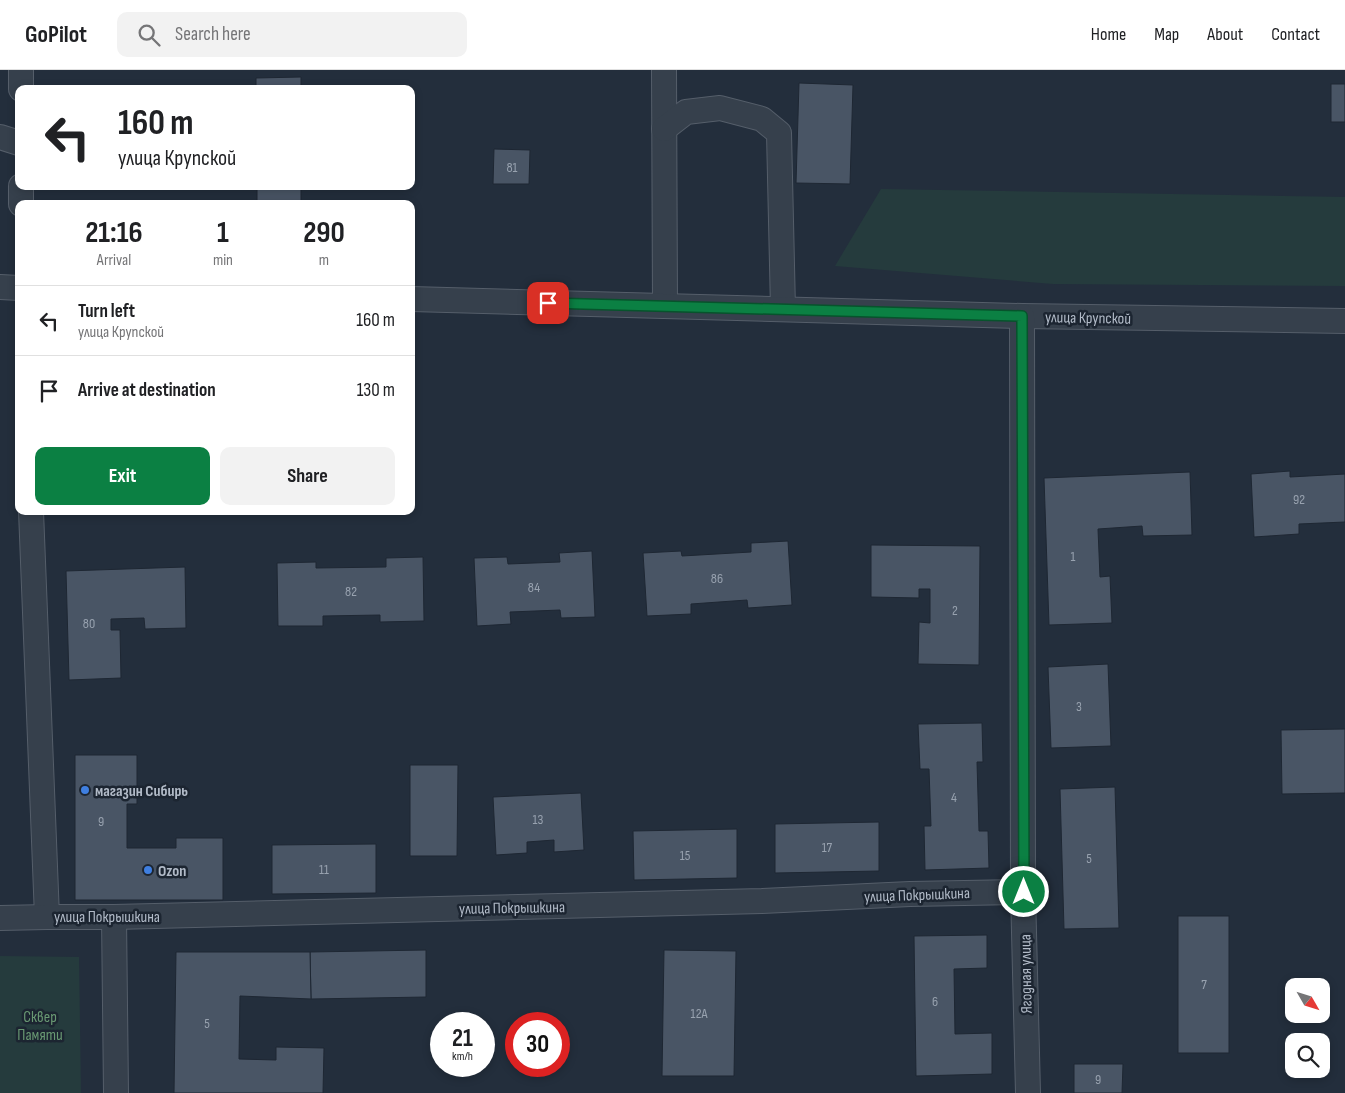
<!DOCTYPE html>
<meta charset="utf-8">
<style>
:root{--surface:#fff;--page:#f2f2f2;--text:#202124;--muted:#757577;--line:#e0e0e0;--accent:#0b8043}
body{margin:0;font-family:"Sofia Sans Condensed",sans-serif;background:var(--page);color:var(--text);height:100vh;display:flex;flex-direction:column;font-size:19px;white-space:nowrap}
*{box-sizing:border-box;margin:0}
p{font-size:16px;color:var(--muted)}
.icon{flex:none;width:28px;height:28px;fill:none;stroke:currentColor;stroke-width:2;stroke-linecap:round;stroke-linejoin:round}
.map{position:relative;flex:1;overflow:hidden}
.panel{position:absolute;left:15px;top:130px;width:400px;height:315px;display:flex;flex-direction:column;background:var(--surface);border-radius:10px;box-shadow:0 2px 8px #0003}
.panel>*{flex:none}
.guide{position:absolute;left:15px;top:15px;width:400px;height:105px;border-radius:10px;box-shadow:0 2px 8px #0003;background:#fff;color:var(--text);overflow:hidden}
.needle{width:32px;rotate:129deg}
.controls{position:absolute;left:1285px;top:908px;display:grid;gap:10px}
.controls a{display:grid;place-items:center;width:45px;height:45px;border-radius:10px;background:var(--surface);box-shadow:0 2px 8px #0003;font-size:25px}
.speed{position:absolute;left:430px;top:942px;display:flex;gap:10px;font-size:25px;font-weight:700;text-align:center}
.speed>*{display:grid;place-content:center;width:65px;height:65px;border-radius:50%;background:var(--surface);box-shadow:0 2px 8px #0003;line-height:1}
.speed small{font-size:12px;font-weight:400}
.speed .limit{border:8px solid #d22;background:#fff;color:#111}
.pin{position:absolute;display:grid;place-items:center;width:42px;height:42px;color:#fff;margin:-21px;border-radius:10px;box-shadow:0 2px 8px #0006}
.me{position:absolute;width:55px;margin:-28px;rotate:0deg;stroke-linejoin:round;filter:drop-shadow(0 0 4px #0008)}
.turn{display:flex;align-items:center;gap:18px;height:105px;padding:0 20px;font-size:22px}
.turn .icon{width:65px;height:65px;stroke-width:2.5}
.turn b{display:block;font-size:35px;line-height:42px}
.eta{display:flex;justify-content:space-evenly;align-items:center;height:85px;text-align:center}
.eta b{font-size:30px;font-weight:700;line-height:35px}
.cta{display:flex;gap:10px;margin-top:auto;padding:10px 20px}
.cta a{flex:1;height:58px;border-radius:10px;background:var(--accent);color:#fff;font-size:20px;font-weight:700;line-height:58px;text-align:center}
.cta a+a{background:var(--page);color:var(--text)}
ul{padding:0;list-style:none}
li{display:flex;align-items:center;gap:15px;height:70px;padding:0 20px;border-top:1px solid var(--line)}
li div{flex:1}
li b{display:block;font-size:19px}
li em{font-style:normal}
header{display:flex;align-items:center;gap:30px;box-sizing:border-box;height:70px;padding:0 25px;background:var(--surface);border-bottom:1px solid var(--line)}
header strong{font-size:24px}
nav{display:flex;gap:28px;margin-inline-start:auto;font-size:18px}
.search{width:350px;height:45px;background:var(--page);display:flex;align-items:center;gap:12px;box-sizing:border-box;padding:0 18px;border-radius:10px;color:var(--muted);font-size:19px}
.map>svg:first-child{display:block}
</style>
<header>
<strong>GoPilot</strong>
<div class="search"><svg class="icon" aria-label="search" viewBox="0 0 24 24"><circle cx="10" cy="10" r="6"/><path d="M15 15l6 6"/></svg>Search here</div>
<nav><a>Home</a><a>Map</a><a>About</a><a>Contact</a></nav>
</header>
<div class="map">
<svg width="1345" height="1023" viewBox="0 0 1345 1023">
<rect width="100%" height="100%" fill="#232e3c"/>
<g fill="#253b3d">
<path d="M881 119 1345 127V216L1053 214 835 196Z"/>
<path d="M0 886 79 887 81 1023H0Z"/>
</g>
<g fill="#495565" stroke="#1e2733">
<path d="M301 7V19H256V8Z"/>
<path d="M799 13 853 15 850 114 796 113Z"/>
<rect x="1331" y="14" width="14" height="38"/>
<path d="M494 79 530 80 529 114H493Z"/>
<rect x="257" y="116" width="44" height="18"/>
<path d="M1290 401V407L1345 404V452L1299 454V464L1254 467 1251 404Z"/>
<path d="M1190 402 1192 465 1143 466 1142 456 1098 459 1100 507 1110 506 1112 553 1049 555 1044 408Z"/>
<path d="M788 471 792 535 748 538 747 530 691 534V544L647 546 643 483 681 481 682 486 751 482V473Z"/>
<path d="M871 475 980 476 979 595 918 594 919 552 930 553V519H919V528L871 527Z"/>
<path d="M592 481 595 547 561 548 560 540 510 542 511 554 477 556 474 488 507 487 508 494 560 492 559 483Z"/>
<path d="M423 487 424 551 380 552V545L323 546V556H278L277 493 316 492V498L386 497V488Z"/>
<path d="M185 497 186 558 145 559 144 548 111 549V560H120L121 608 69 610 66 501Z"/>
<path d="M1108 594 1111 676 1051 678 1048 597Z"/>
<path d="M982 653 983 692H977L979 761H988L989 798 925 800 924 756H931L929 699H920L918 654Z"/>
<path d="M1345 659V723L1282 724 1281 660Z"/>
<path d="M75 685H137V734H127V778H176V768H223V830H75Z"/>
<path d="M410 695H458L457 786H410Z"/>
<path d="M1115 717 1119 858 1064 859 1060 719Z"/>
<path d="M581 723 584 780 554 782V770L527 772V783L496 785 493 727Z"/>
<path d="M879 752V801L775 803V754Z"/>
<path d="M737 759V808L634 810 633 761Z"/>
<path d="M376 774V823L272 824V775Z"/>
<rect x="1178" y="846" width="51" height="137"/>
<path d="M987 865V898L954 899 955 964 992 963V1004L916 1006 914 866Z"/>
<path d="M426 880V927L311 929 310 882Z"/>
<path d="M664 880 736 881 734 1006H662Z"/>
<path d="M176 882H310L311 929 240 926 239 989 276 990V977L324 978 323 1023H174Z"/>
<path d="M1074 994H1123L1122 1023H1074Z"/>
</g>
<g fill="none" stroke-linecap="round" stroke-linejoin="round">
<defs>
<g id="minor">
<path d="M21 0V19"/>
<path d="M664 0 665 236"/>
<path d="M664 59 686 42 720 38 762 49 779 63 783 239"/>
<path d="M0 67 19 73"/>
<path d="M21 134V116"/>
<path d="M0 217 19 218"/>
<path d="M411 229 1022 246 1345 251"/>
<path d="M1022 246 1023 822 1028 1023"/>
<path d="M31 441 47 847"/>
<path d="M114 847 116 1023"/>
<path d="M0 848 47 847H114L762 831 910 824 1023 822"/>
</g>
</defs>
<use href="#minor" stroke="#555e6a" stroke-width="26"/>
<use href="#minor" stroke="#36404c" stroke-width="24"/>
</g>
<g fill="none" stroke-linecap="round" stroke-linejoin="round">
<defs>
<path id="route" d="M548 233 1022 246 1024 822"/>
</defs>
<use href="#route" stroke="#07532c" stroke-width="12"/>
<use href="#route" stroke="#0b8043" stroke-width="9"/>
</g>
<g fill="#3f7fe0" stroke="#1c2531" stroke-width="2">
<circle cx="85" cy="720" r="5"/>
<circle cx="148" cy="800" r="5"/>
</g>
<g text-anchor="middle" stroke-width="5" stroke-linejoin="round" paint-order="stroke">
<g font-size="14" fill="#98a2af">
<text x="512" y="102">81</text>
<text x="1299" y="434">92</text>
<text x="1073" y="491">1</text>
<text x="717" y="513">86</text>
<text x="534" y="522">84</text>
<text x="351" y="526">82</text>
<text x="955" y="545">2</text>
<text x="89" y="558">80</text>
<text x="1079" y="641">3</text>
<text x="954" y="732">4</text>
<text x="538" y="754">13</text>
<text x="101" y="756">9</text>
<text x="827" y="782">17</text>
<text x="685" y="790">15</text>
<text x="1089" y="793">5</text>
<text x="324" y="804">11</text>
<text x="1204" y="919">7</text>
<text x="935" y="936">6</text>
<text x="699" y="948">12А</text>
<text x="207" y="958">5</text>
<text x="1098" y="1014">9</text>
</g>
<g font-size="16" fill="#b2bbc8" stroke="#1c2531">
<text transform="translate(1088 247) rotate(1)" y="6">улица Крупской</text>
<text transform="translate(917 824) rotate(-2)" y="6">улица Покрышкина</text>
<text transform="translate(512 837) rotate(-1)" y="6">улица Покрышкина</text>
<text x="107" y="852">улица Покрышкина</text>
<text transform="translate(1025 904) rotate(-91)" y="6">Ягодная улица</text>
</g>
<g font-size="16" font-weight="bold" fill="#b2bbc8" stroke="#1c2531" text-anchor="start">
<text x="95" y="726">магазин Сибирь</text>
<text x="158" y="806">Ozon</text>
</g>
<g font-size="16" fill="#699973" stroke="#1c2531">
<text x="40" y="952">Сквер<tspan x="40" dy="18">Памяти</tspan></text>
</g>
</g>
</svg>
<div class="controls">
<a><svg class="needle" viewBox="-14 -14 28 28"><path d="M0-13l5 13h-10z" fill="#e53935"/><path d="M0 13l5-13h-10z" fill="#757577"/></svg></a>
<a><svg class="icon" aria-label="search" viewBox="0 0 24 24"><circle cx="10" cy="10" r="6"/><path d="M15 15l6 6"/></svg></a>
</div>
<div class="speed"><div>21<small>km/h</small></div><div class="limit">30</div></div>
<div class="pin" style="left:548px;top:233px;background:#d93025"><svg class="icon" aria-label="arrive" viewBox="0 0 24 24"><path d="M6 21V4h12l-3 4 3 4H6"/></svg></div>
<svg class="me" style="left:1024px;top:822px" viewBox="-20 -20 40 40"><circle r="17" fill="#0b8043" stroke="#fff" stroke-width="3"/><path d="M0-11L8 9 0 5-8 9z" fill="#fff"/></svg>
<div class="guide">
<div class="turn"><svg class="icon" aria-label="left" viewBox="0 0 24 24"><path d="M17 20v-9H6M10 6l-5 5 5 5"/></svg><div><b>160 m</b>улица Крупской</div></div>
</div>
<section class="panel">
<div class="eta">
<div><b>21:16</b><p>Arrival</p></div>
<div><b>1</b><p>min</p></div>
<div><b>290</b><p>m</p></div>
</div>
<ul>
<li><svg class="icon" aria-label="left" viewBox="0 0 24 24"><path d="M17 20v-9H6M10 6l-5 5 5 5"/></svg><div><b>Turn left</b><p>улица Крупской</p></div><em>160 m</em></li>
<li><svg class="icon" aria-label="arrive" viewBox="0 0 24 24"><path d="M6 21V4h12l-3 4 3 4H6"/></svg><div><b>Arrive at destination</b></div><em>130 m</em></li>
</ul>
<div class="cta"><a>Exit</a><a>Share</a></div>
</section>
</div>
